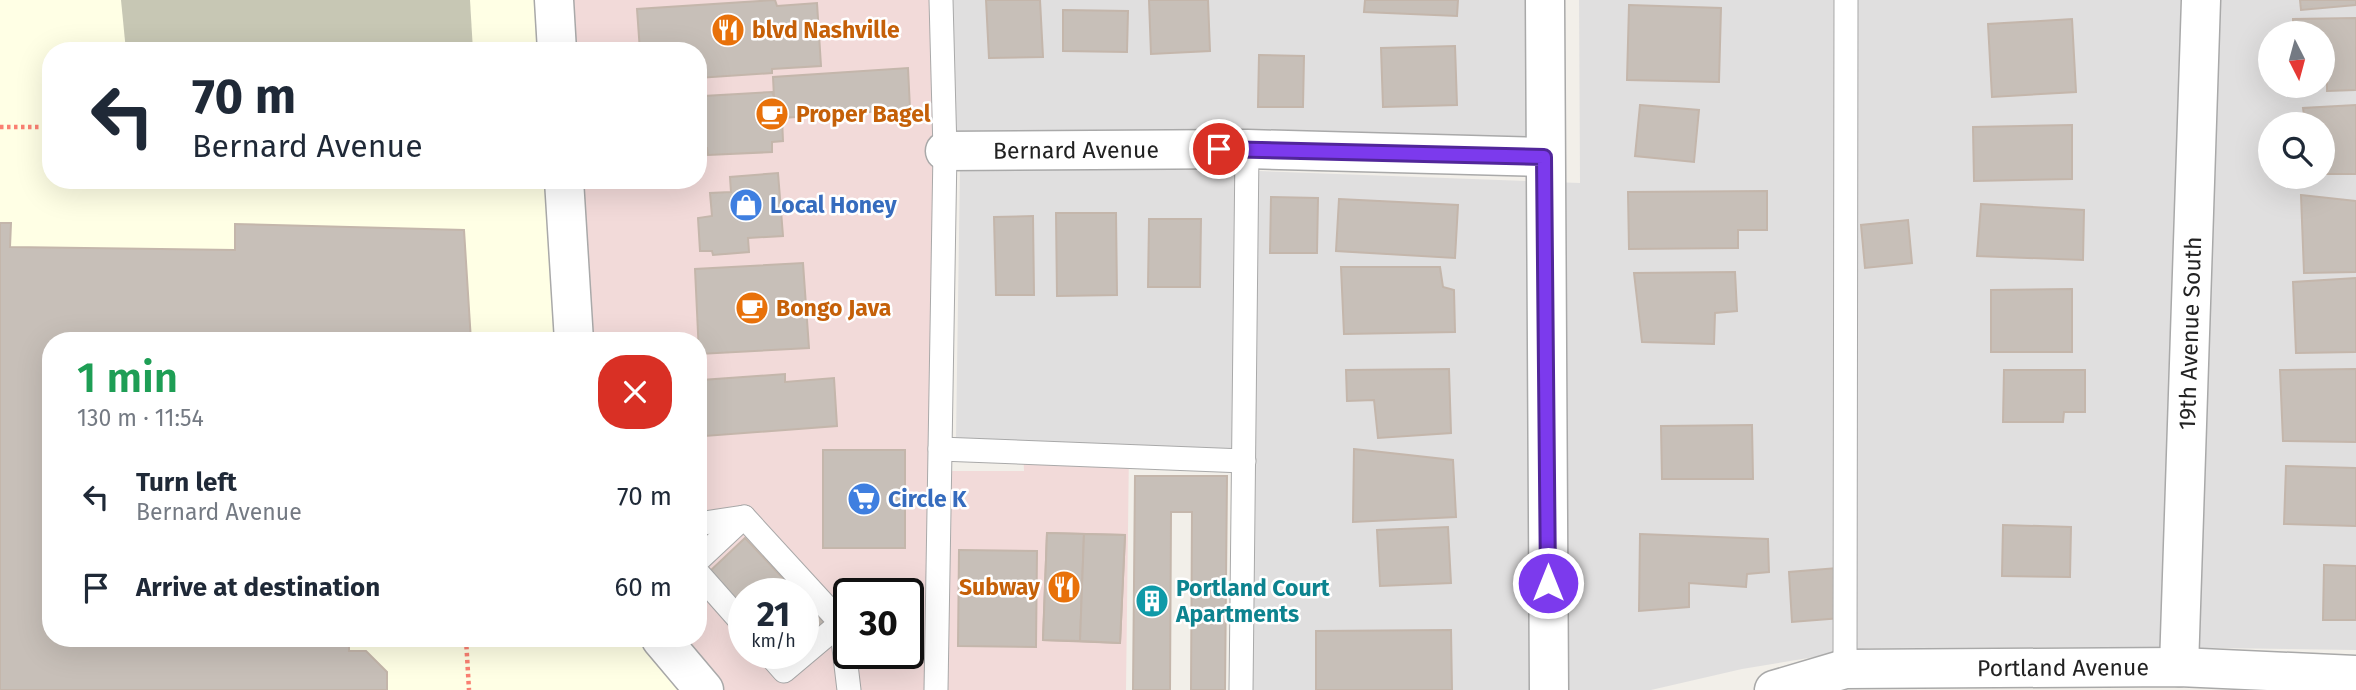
<!DOCTYPE html>
<meta charset="utf-8">
<style>
:root{--surface:#fff;--page:#f2f2f3;--text:#1f2937;--muted:#747a83}
body{margin:0;font-family:"Fira Sans",sans-serif;background:var(--page);color:var(--text);height:100vh;display:flex;flex-direction:column;font-size:26px;white-space:nowrap}
*{box-sizing:border-box;margin:0}
p{font-size:23px;color:var(--muted)}
.icon{flex:none;width:38px;height:38px;fill:none;stroke:currentColor;stroke-width:2;stroke-linecap:round;stroke-linejoin:round}
.map{position:relative;flex:1;overflow:hidden}
.drawer{position:absolute;left:42px;top:332px;width:665px;height:315px;display:flex;flex-direction:column;background:var(--surface);border-radius:28px;box-shadow:0 7px 28px #0002}
.drawer>*{flex:none}
.guide{position:absolute;left:42px;top:42px;width:665px;height:147px;border-radius:28px;box-shadow:0 7px 28px #0002;background:#fff;color:var(--text);overflow:hidden}
.needle{width:46px;rotate:174deg}
.controls{position:absolute;left:2258px;top:21px;display:grid;gap:14px}
.controls a{display:grid;place-items:center;width:77px;height:77px;border-radius:50%;background:var(--surface);box-shadow:0 7px 28px #0002;font-size:35px}
.speed{position:absolute;left:728px;top:578px;display:flex;gap:14px;font-size:35px;font-weight:700;text-align:center}
.speed>*{display:grid;place-content:center;width:91px;height:91px;border-radius:50%;background:var(--surface);box-shadow:0 7px 28px #0002;line-height:1}
.speed small{font-size:18px;font-weight:400}
.speed .limit{border:4px solid #111;border-radius:10px;background:#fff;color:#111}
.pin{position:absolute;display:grid;place-items:center;width:60px;height:60px;color:#fff;margin:-30px;border:4px solid #fff;border-radius:50%;box-shadow:0 2px 7px #0007}
.me{position:absolute;width:77px;margin:-38px;rotate:0deg;stroke-linejoin:round;filter:drop-shadow(0 0 5px #0008)}
.turn{display:flex;align-items:center;gap:24px;height:147px;padding:0 35px;font-size:32px}
.turn .icon{width:91px;height:91px;stroke-width:2.5}
.turn b{display:block;font-size:49px;line-height:60px}
.round{display:grid;place-items:center;flex:none;width:74px;height:74px;border-radius:28px;background:var(--page)}
.headline{display:flex;align-items:center;justify-content:space-between;height:119px;padding:0 35px}
h1{font-size:42px;font-weight:600;line-height:52px;color:#1e9e55}
ul{padding:0;list-style:none}
li{display:flex;align-items:center;gap:21px;height:91px;padding:0 35px}
li div{flex:1}
li b{display:block;font-size:26px}
li em{font-style:normal}
.map>svg:first-child{display:block}
</style>
<div class="map">
<svg width="2356" height="690" viewBox="0 0 2356 690">
<rect width="100%" height="100%" fill="#f2efe9"/>
<g fill="#e0dfdf" fill-rule="evenodd">
<path d="M941 0H1545L1544 157 945 151Z"/>
<path d="M1579 0H2356V650L2145 647 1869 648 1742 669 1651 690H1252L1255 451 956 439 960 166 1259 171 1580 183ZM2270 33H2322V86H2270ZM2270 124H2322V177H2270Z"/>
</g>
<path fill="#f2dad9" fill-rule="evenodd" d="M554 0H941L940 471H1024L1023 448 1129 449 1126 690H704L661 639H698V341H574L564 180H698V51H557ZM744 593H803V653H744ZM849 593H908V653H849Z"/>
<path fill="#ffffe5" d="M0 0H554L557 51H51V180H564L574 341H51V639H661L704 690H0Z"/>
<path fill="#c7c7b4" d="M121 0H470L473 51H126Z"/>
<g fill="#c7bfb8" stroke="#c4b6ab" stroke-width="2">
<path d="M775 0 777 6 817 3 821 66 772 69V73L698 78V51H640L637 9Z"/>
<path d="M986 0H1040L1043 57 989 58Z"/>
<path d="M1149 0H1208L1210 51 1151 54Z"/>
<path d="M1365 0H1458L1457 16 1364 12Z"/>
<path d="M2300 0H2356V5L2301 10Z"/>
<path d="M1629 5 1721 8 1719 82 1627 80Z"/>
<path d="M1063 10 1128 11 1127 52 1063 51Z"/>
<path d="M2356 18V90L2327 91V80H2322V33H2293V19Z"/>
<path d="M2072 19 2076 92 1992 97 1988 24Z"/>
<path d="M1455 46 1457 105 1383 107 1381 48Z"/>
<path d="M1259 55 1304 56 1303 107H1258Z"/>
<path d="M908 68 910 109 782 118 783 141 772 142V152L708 155 707 148H698V106H705L704 96 772 92 774 97 773 77Z"/>
<path d="M1640 105 1699 110 1694 162 1635 156Z"/>
<path d="M2356 105V174H2322V124H2299L2305 122 2303 108Z"/>
<path d="M2072 125V179L1974 181 1973 127Z"/>
<path d="M778 173 783 236 748 238 749 252 713 255 712 251H700L698 218 712 216 710 193 731 192 730 177Z"/>
<path d="M1767 191V230H1738V248L1629 249 1628 192Z"/>
<path d="M2301 195 2356 201V272L2304 273Z"/>
<path d="M1271 197 1318 198 1317 253H1270Z"/>
<path d="M1339 199 1458 205 1455 258 1336 251Z"/>
<path d="M1981 204 2084 210 2083 260 1977 256Z"/>
<path d="M1056 213H1116L1117 295 1057 296Z"/>
<path d="M1033 216 1034 295H996L994 217Z"/>
<path d="M1149 219H1201L1200 287H1148Z"/>
<path d="M1908 220 1912 263 1865 268 1861 225Z"/>
<path d="M0 223H11L10 247 235 250V224L464 230 471 341H51V639H349V651H366L387 672V690H0Z"/>
<path d="M803 263 809 348 699 354 695 269Z"/>
<path d="M1341 267H1440L1443 287 1454 290 1455 332 1344 334Z"/>
<path d="M1735 272 1737 311 1715 313 1714 344 1642 342 1634 273Z"/>
<path d="M2356 278V352L2296 353 2293 282Z"/>
<path d="M2072 289V352H1991V290Z"/>
<path d="M1449 369 1451 433 1378 438 1374 400 1347 401 1346 370Z"/>
<path d="M2356 369V442L2283 441 2280 370Z"/>
<path d="M2004 370H2085V412H2064L2063 422H2003Z"/>
<path d="M785 374V382L834 378 837 426 705 436 702 380Z"/>
<path d="M1752 425 1753 479H1662L1661 426Z"/>
<path d="M1354 449 1453 460 1456 517 1353 522Z"/>
<rect x="823" y="450" width="82" height="98"/>
<path d="M2286 466 2356 468V526L2284 524Z"/>
<path d="M1135 476H1227L1225 690H1191L1192 512H1171L1170 690H1133Z"/>
<path d="M2003 525 2071 527 2070 577 2002 576Z"/>
<path d="M1448 527 1451 583 1380 586 1377 530Z"/>
<path d="M1047 533 1125 535 1120 643 1043 640Z"/>
<path d="M1047 533 1084 534 1080 641 1043 640Z"/>
<path d="M1084 534 1125 535 1120 643 1080 641Z"/>
<path d="M1640 534 1768 539 1769 572 1747 574 1746 587 1689 583V607L1639 611Z"/>
<path d="M745 538 797 593H744V609L709 572Z"/>
<path d="M959 550 1037 551 1036 647 958 646Z"/>
<path d="M2324 565 2356 566V620H2323Z"/>
<path d="M1837 568 1841 618 1792 622 1789 572Z"/>
<path d="M803 600 824 622 803 641Z"/>
<path d="M1451 630 1452 690H1316V631Z"/>
</g>
<g fill="none" stroke-linecap="round" stroke-linejoin="round">
<defs>
<g id="service">
<path d="M940 449 1244 461"/>
<path d="M698 524 744 517 841 623 849 690"/>
<path d="M698 560 744 517"/>
<path d="M698 573 744 625"/>
<path d="M768 653 784 671 841 623"/>
<path d="M1845 669 1846 0"/>
<path d="M936 690 945 151 941 0"/>
<path d="M1241 690 1247 149"/>
</g>
<g id="minor">
<path d="M1545 0 1549 690"/>
<path id="s1" d="M945 151 1247 149 1544 157"/>
<path id="s2" d="M2179 667 2201 0"/>
<path id="s3" d="M1774 690 1845 669 2179 667 2356 675"/>
</g>
<g id="tertiary">
<path d="M554 0 557 51"/>
<path d="M564 180 574 341"/>
<path d="M661 639 704 690"/>
</g>
</defs>
<use href="#service" stroke="#a9a9a9" stroke-width="25"/>
<use href="#minor" stroke="#a9a9a9" stroke-width="41"/>
<use href="#tertiary" stroke="#a9a9a9" stroke-width="41"/>
<g stroke="#fa8072" stroke-width="4.5" stroke-dasharray="3.5 3.5" stroke-linecap="butt">
<path d="M0 127H51"/>
<path d="M466 639 469 690"/>
</g>
<use href="#service" stroke="#fff" stroke-width="23"/>
<use href="#minor" stroke="#fff" stroke-width="38"/>
<use href="#tertiary" stroke="#fff" stroke-width="38"/>
</g>
<g fill="none" stroke-linecap="round" stroke-linejoin="round">
<defs>
<path id="route" d="M1219 149 1544 157 1548 583"/>
</defs>
<use href="#route" stroke="#51269a" stroke-width="18"/>
<use href="#route" stroke="#7c3aed" stroke-width="12"/>
</g>
<defs>
<symbol id="restaurant-disc" viewBox="-11 -11 22 22"><circle r="9.5" fill="#e8710a" stroke="#fff"/><path d="M-5-6h1v4h1v-4h1v4h1v-4h1v5L-1.5 .5V6h-2V.5L-5-1ZM5-6V6H3V1.5H1.5Q1.5-4 5-6Z" fill="#fff"/></symbol>
<symbol id="cafe-disc" viewBox="-11 -11 22 22"><circle r="9.5" fill="#e8710a" stroke="#fff"/><path d="M-5.5-4.5H6V0H3Q3 3.5 0 3.5H-2.5Q-5.5 3.5-5.5 0ZM3-3.2v2h1.7v-2ZM-6 4.5H4V6H-6Z" fill="#fff"/></symbol>
<symbol id="shop-disc" viewBox="-11 -11 22 22"><circle r="9.5" fill="#3f7fe0" stroke="#fff"/><path d="M-5-2.5h2.3a2.7 3.5 0 0 1 5.4 0H5L5.5 6h-11ZM-1.5-2.5h3a1.5 2.3 0 0 0-3 0Z" fill="#fff"/></symbol>
<symbol id="supermarket-disc" viewBox="-11 -11 22 22"><circle r="9.5" fill="#3f7fe0" stroke="#fff"/><path d="M-6-5.5h2.5l.6 2H6L4.5 2H-2.5L-4.4-4H-6ZM-1.5 3.2a1.3 1.3 0 1 0 .1 0ZM3 3.2a1.3 1.3 0 1 0 .1 0Z" fill="#fff"/></symbol>
<symbol id="building-disc" viewBox="-11 -11 22 22"><circle r="9.5" fill="#0f9aa8" stroke="#fff"/><path d="M-4-6H4V6H1V3H-1V6H-4ZM-2.5-4.3h1.7v1.8h-1.7ZM.8-4.3h1.7v1.8H.8ZM-2.5-1h1.7V.8h-1.7ZM.8-1h1.7V.8H.8Z" fill="#fff"/></symbol>
</defs>
<g fill-rule="evenodd">
<use href="#restaurant-disc" x="709" y="11" width="38" height="38"/>
<use href="#cafe-disc" x="753" y="95" width="38" height="38"/>
<use href="#shop-disc" x="727" y="186" width="38" height="38"/>
<use href="#cafe-disc" x="733" y="289" width="38" height="38"/>
<use href="#supermarket-disc" x="845" y="480" width="38" height="38"/>
<use href="#restaurant-disc" x="1045" y="568" width="38" height="38"/>
<use href="#building-disc" x="1133" y="582" width="38" height="38"/>
</g>
<g text-anchor="middle" stroke-width="5" stroke-linejoin="round" paint-order="stroke">
<g font-size="23" font-weight="bold" fill="#c56008" stroke="#fff" text-anchor="start">
<text x="752" y="38">blvd Nashville</text>
<text x="796" y="122">Proper Bagel</text>
<text x="776" y="316">Bongo Java</text>
<text x="1040" y="595" text-anchor="end">Subway</text>
</g>
<g font-size="23" fill="#222" stroke="#fff">
<text dy="8" stroke="none"><textPath href="#s1" startOffset="131">Bernard Avenue</textPath></text>
<text dy="8" stroke="none"><textPath href="#s2" startOffset="334">19th Avenue South</textPath></text>
<text dy="8" stroke="none"><textPath href="#s3" startOffset="292">Portland Avenue</textPath></text>
</g>
<g font-size="23" font-weight="bold" fill="#366cbe" stroke="#fff" text-anchor="start">
<text x="770" y="213">Local Honey</text>
<text x="888" y="507">Circle K</text>
</g>
<g font-size="23" font-weight="bold" fill="#0d838f" stroke="#fff" text-anchor="start">
<text x="1176" y="596">Portland Court<tspan x="1176" dy="26">Apartments</tspan></text>
</g>
</g>
</svg>
<div class="controls">
<a><svg class="needle" viewBox="-14 -14 28 28"><path d="M0-13l5 13h-10z" fill="#e53935"/><path d="M0 13l5-13h-10z" fill="#747a83"/></svg></a>
<a><svg class="icon" aria-label="search" viewBox="0 0 24 24"><circle cx="10" cy="10" r="6"/><path d="M15 15l6 6"/></svg></a>
</div>
<div class="speed"><div>21<small>km/h</small></div><div class="limit">30</div></div>
<div class="pin" style="left:1219px;top:149px;background:#d93025"><svg class="icon" aria-label="arrive" viewBox="0 0 24 24"><path d="M6 21V4h12l-3 4 3 4H6"/></svg></div>
<svg class="me" style="left:1548px;top:583px" viewBox="-20 -20 40 40"><circle r="17" fill="#7c3aed" stroke="#fff" stroke-width="3"/><path d="M0-11L8 9 0 5-8 9z" fill="#fff"/></svg>
<div class="guide">
<div class="turn"><svg class="icon" aria-label="left" viewBox="0 0 24 24"><path d="M17 20v-9H6M10 6l-5 5 5 5"/></svg><div><b>70 m</b>Bernard Avenue</div></div>
</div>
<section class="drawer">
<div class="headline"><div><h1>1 min</h1><p>130 m · 11:54</p></div><a class="round" style="background:#d93025;color:#fff"><svg class="icon" aria-label="close" viewBox="0 0 24 24"><path d="M6 6l12 12M18 6L6 18"/></svg></a></div>
<ul>
<li><svg class="icon" aria-label="left" viewBox="0 0 24 24"><path d="M17 20v-9H6M10 6l-5 5 5 5"/></svg><div><b>Turn left</b><p>Bernard Avenue</p></div><em>70 m</em></li>
<li><svg class="icon" aria-label="arrive" viewBox="0 0 24 24"><path d="M6 21V4h12l-3 4 3 4H6"/></svg><div><b>Arrive at destination</b></div><em>60 m</em></li>
</ul>
</section>
</div>
